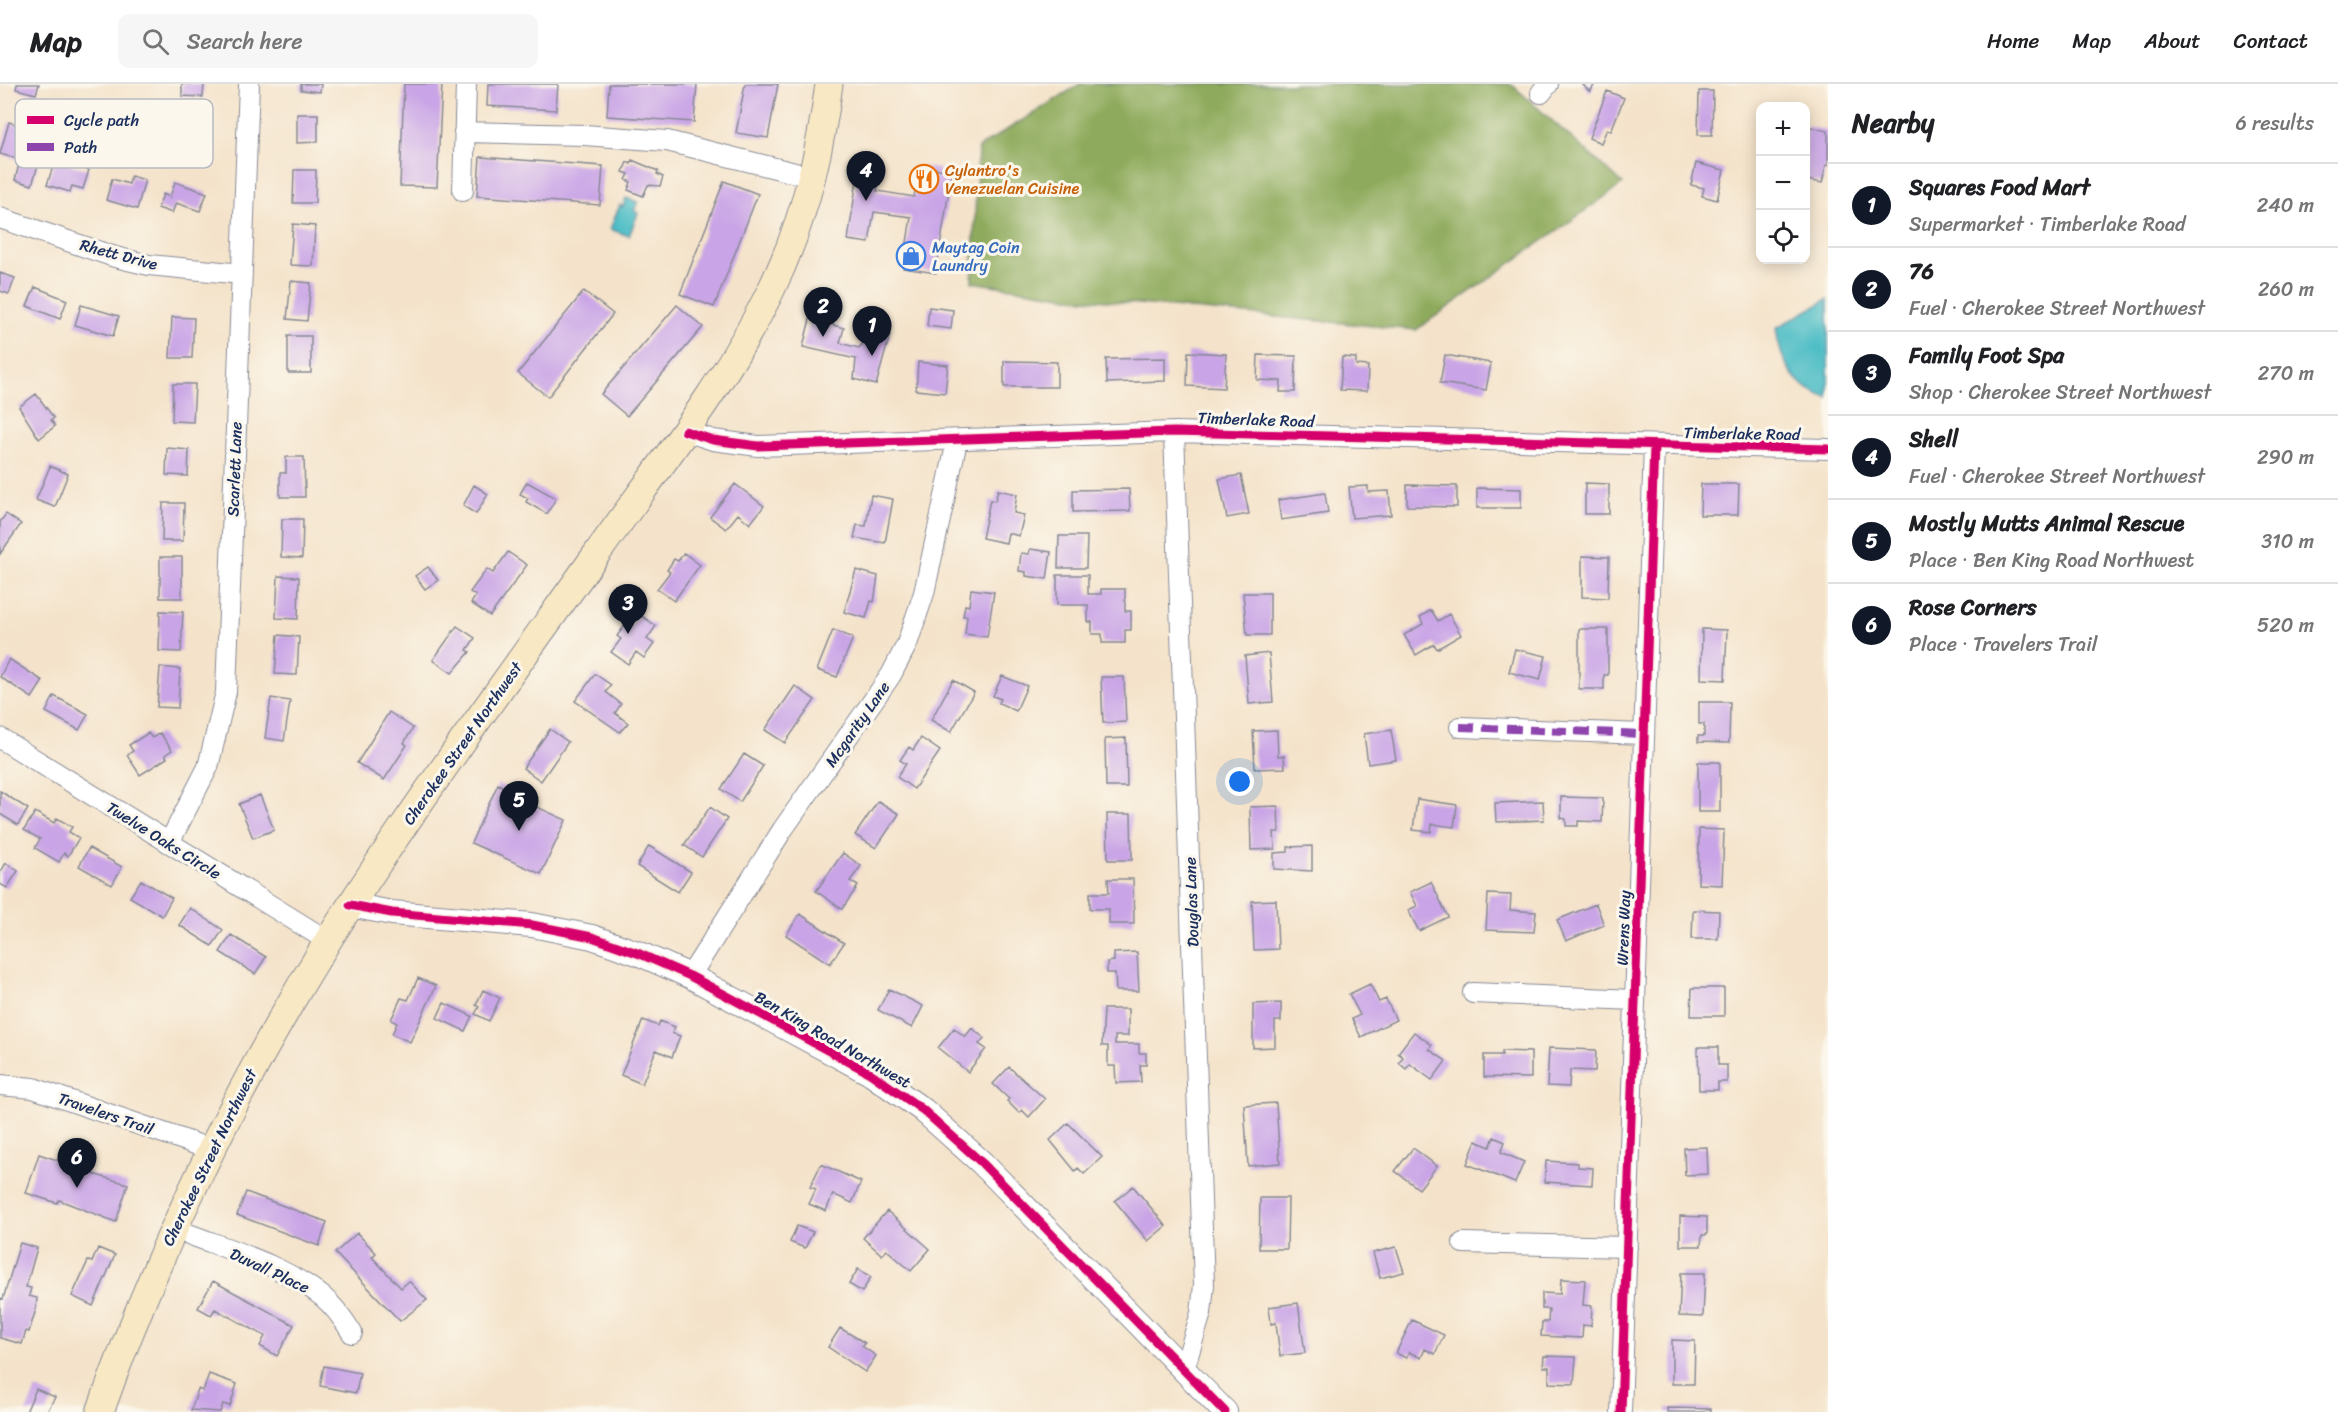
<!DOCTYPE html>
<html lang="en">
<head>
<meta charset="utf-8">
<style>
  :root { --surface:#fff; --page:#f6f6f6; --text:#202124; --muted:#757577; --line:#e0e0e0; --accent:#111827 }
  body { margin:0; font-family:Sriracha,sans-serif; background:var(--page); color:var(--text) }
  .controls { position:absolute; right:18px; top:18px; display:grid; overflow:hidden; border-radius:12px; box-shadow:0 3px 15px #0003 }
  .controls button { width:54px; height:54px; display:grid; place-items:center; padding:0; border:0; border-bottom:2px solid var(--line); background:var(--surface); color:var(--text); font:30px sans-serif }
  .you { position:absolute; left:1240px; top:698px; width:21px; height:21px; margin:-15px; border:4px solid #fff; border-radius:50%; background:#1a73e8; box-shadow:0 0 0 9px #1a73e833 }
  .badge { display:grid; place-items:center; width:39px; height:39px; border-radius:50%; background:var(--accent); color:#fff; font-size:20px; font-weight:700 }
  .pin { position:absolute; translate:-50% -50px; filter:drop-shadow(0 2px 3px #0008) }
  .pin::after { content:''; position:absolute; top:32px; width:21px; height:18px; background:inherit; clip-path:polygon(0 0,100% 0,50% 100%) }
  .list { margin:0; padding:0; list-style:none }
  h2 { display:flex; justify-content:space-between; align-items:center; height:78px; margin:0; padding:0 24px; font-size:26px }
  h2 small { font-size:20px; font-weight:400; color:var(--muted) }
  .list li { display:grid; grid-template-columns:39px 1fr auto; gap:18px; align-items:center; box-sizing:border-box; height:84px; padding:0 24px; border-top:2px solid var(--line) }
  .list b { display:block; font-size:22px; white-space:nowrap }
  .list p { margin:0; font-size:20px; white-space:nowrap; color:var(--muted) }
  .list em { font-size:20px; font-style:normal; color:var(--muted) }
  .icon { flex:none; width:33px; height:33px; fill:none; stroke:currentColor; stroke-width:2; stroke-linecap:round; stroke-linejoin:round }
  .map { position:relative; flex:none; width:1828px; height:1328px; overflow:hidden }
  header { display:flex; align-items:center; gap:36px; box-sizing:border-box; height:84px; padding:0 30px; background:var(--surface); border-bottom:2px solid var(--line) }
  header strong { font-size:28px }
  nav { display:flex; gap:33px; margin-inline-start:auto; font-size:21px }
  .search { width:420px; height:54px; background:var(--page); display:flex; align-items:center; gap:15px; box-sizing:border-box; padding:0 21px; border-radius:12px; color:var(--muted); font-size:22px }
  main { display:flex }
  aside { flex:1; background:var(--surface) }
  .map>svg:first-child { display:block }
  .forest { fill:#8eaa5c; stroke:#546c5d; stroke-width:1.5 }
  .water { fill:#50bec6; stroke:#367692; stroke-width:1.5 }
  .building { fill:#c9a4e6 }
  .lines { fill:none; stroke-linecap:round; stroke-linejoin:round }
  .minor-casing { stroke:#888994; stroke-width:22 }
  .tertiary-casing { stroke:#888994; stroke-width:26 }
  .secondary-casing { stroke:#888994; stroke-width:29 }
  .minor { stroke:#fff; stroke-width:20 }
  .tertiary { stroke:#fff; stroke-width:24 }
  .secondary { stroke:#f8e8c3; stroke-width:27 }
  .quiet { stroke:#8e44ad; stroke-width:8; stroke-dasharray:15 8; stroke-linecap:butt }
  .cycleway-casing { stroke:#fbf7ec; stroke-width:13 }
  .cycleway { stroke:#d6006c; stroke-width:9 }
  .labels { text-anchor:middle; stroke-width:6; stroke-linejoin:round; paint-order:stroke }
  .food-label { font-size:16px; fill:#c56008; stroke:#fbf7ec; text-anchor:start }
  .shop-label { font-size:16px; fill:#366cbe; stroke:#fbf7ec; text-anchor:start }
  .street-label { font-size:16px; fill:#1b2f5e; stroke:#fbf7ec }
  .key { fill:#fbf7ec; stroke:#b8bbc1; stroke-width:1.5 }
  .key-label { font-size:16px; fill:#1b2f5e }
</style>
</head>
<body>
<header>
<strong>Map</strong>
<div class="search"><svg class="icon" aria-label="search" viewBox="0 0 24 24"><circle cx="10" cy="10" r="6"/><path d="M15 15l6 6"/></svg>Search here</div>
<nav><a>Home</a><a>Map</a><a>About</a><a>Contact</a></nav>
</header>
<main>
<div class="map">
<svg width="1828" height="1328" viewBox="0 0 1828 1328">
  <rect width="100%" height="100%" fill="#fbf7ec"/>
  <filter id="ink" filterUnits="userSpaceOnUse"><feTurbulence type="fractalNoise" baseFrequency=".0167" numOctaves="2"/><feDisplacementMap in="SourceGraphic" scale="12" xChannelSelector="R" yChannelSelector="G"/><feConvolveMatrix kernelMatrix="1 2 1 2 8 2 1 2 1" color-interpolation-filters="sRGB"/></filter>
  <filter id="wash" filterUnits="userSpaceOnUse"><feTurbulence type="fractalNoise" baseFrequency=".008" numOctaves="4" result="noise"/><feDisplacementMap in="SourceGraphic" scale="24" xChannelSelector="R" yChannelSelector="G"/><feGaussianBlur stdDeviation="1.35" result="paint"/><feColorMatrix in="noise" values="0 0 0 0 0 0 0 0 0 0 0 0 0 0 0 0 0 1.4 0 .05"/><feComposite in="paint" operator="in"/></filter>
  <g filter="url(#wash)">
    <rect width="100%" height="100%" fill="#f4e3ca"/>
    <path class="forest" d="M1080,0H1511L1623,100L1416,246L1075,214L972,198L978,64Z"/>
    <path class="water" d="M626,114L638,118L634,127L638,129L629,152L610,145L620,121L623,123Z
      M1828,215V314C1794,303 1780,279 1776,244Z"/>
    <g id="blocks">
      <path class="building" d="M17,0H39L36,10L16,5Z
        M182,0H204L203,13L182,12Z
        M301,0H321L320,8L301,6Z
        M404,0H442L437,103L400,102Z
        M488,0H558L556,26L487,22Z
        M609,0H697L694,38L607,32Z
        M745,0H778L768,54L736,49Z
        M1582,0H1595L1590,8Z
        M1607,7L1624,14L1611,47L1607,45L1601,59L1589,54Z
        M1699,7H1713L1712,51H1698Z
        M297,30H318V58L297,59Z
        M9,38L27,44L18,75L0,70Z
        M1806,42L1828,47V81H1826L1822,99L1806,96Z
        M480,73L603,82L600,121L477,112Z
        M20,76L38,81L32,101L15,96Z
        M55,76L89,86L83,105L72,102L70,108L47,101Z
        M632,76L658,87L657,90L663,93L660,102L648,101L643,112L628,106L631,98L626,96L629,90L623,88L627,78L631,80Z
        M1696,79L1724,86L1717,116L1702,112L1704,104L1691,101Z
        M919,82L952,87L936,189L903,184L911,133L874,128L869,159L848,156L858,89L879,92L877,107L914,113Z
        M294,86H316L315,119H293Z
        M131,92L145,96L137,125L106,116L112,95L129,100Z
        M724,97L758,110L714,223L680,210Z
        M175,98L207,109L200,127L176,119L172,129L158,124L163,110L170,113Z
        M293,140L315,142L313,182L290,181Z
        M0,189L15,194L9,210L0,207Z
        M291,197L311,199L307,237L287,235Z
        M35,203L67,216L60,235L27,222Z
        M584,207L613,230L548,313L518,289Z
        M81,221L119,232L113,252L75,241Z
        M677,221L703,243L627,332L601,310Z
        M929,223L953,226L951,245L927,242Z
        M172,233L194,234L192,274H170Z
        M810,235L844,244L840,259L859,264L864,258L867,245L890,251L876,301L854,295L856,275L803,263Z
        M288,252H311V289H288Z
        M1188,268L1226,270L1224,304L1187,302Z
        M1258,271L1296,272L1295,308H1280L1281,297L1257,296Z
        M1445,271L1491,279L1486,306L1440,299Z
        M1342,273L1356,274V281L1368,282L1367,307L1340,306Z
        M1165,274V297L1107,299L1106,275Z
        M1004,277L1057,278V303H1004Z
        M918,278L948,281L945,309L916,306Z
        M173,300H195L193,338L172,337Z
        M36,310L54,334L51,336L55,342L39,355L19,323Z
        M167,364L189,366L188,392L166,391Z
        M286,373H304L305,413H280V389H286Z
        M50,382L68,390L55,423L36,416Z
        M1241,391L1249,430L1227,434L1219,395Z
        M527,398L556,414L547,430L526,418L528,414L520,410Z
        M1585,399L1609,400V430H1585Z
        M735,400L764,422L750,440L738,430L726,445L710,433Z
        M1701,400H1739L1738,431H1700Z
        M474,401L488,410L476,430L463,422Z
        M1407,401L1457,402V423L1407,422Z
        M1368,402V408L1389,407L1391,431L1352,434L1349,403Z
        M1477,404L1521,405V424H1477Z
        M1129,405L1130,427L1073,428V406Z
        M998,406L1017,410L1014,429L1024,431L1019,452L1008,449L1006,459L982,454L990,416L995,417Z
        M1325,409L1328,429L1281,436L1278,416Z
        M871,411L893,415L885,459L854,454L857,441L866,442Z
        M163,419H184L183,457H162Z
        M6,430L21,440L0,470V438Z
        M282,435H303L302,474L281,473Z
        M1059,452H1087L1086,484H1058Z
        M1030,465L1051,468L1047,495L1026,492V488L1019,487L1021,469L1029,470Z
        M508,468L527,481L490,532L471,519L476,512L470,508L487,485L493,489Z
        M684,469L700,481L674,517L657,505L670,488L667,486L674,475L678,477Z
        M1582,472L1609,473L1608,514L1582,513Z
        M160,473H182V514H160Z
        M428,483L438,496L425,505L415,492Z
        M856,486L878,492L874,518L871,517L866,534L844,528Z
        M1057,491H1088V510H1101V505H1125V527H1131V546H1125V559H1102V550H1092V538H1088V521H1057Z
        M278,492L299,493L298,535L276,534Z
        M971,505L994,508L987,553L965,550L967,532H963L965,521L969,522Z
        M1243,509H1270V551H1247Z
        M1431,526L1438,537L1449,530L1461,551L1437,565L1434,560L1416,571L1404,551L1423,540L1420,533Z
        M160,527L183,528L181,568L159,567Z
        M639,530L656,542L647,555L654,560L644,574L636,568L628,580L611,568L621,555L617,552L626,540L630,543Z
        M457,542L475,554L467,566L470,568L452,589L433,576Z
        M1579,545H1608V591H1604V605H1579Z
        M1702,545L1727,546L1725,596L1701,595Z
        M833,546L853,554L837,593L817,586Z
        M278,551L299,553L297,591L275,590Z
        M1515,565L1546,572L1540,596L1509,588Z
        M1269,569L1273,618L1249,620L1245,572Z
        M9,575L43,597L32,614L0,593Z
        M160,583L180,585L178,624L157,623Z
        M595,590L611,601L606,608L621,620L615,629L628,639L620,648L575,617Z
        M1002,592L1027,602L1016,627L999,619L1001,615L993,612Z
        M1101,593H1124L1126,638L1103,639Z
        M953,596L974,608L951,648L931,636Z
        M795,602L815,616L785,659L765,646Z
        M54,612L88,630L79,646L46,628Z
        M271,614L290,617L284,657L265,654Z
        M1699,618H1730L1729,659L1698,658V652H1704V640H1699Z
        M389,628L413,644L404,659L407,661L384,696L357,679Z
        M550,645L568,658L541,697L523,684Z
        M1277,646L1278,672H1284L1285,684L1255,685L1253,647Z
        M1391,646L1396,676L1368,680L1364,650Z
        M148,649L152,654L160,649L172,666L165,671L167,674L140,691L127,671L133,667L129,661Z
        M921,654L940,667L914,705L897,693L906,680L900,676L909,663L913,666Z
        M1126,654L1127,703H1106L1105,655Z
        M744,670L763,682L740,718L721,705Z
        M1698,678H1720V728H1698Z
        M498,700L508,705L506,709L566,736L541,790L471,759Z
        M0,707L28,725L18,741L0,730Z
        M260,711L274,746L253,754L239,720Z
        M1561,713L1603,714L1602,738L1578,737V742H1566V735L1561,734Z
        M1417,715L1457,721L1454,743L1432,740L1431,748L1413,746Z
        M878,717L899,730L876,764L855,751Z
        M1543,717L1544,736L1496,738L1495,719Z
        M1278,722L1279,748H1274L1275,765L1251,766L1250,723Z
        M710,723L727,735L702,773L684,761Z
        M35,728L54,739L57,734L72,743L69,748L79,754L68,772L64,769L59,778L35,764L40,755L24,746Z
        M1107,730H1131L1132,776H1108Z
        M1699,745L1724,746L1722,801L1698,800Z
        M649,762L691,788L678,808L637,782Z
        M1312,762V787L1274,785V769L1288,768V763Z
        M89,764L122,783L112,801L79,782Z
        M843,769L861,782L850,797L858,802L842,825L816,807Z
        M6,779L18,787L7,804L0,800V789Z
        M1108,795H1133L1134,840H1109V825H1090V809H1109Z
        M141,796L172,814L162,832L130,813Z
        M1431,798L1448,833L1419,847L1408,826L1417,822L1410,808Z
        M1488,810L1511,811L1510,826L1536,828L1534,848L1486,846Z
        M1276,816L1278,865L1254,866L1252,817Z
        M1596,820L1604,841L1566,857L1557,836Z
        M190,824L223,846L212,862L179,841Z
        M1693,826L1719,827L1718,855H1692Z
        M800,830L844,859L830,880L786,851Z
        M231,851L266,873L255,890L220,868Z
        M1137,868L1139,907H1116L1115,889H1107V878L1114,877V869Z
        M418,894L436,902L410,958L392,950L397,939L391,936L401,914L408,916Z
        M1370,900L1379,918L1386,915L1396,936L1361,953L1352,935L1360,931L1349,910Z
        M1692,904H1724V932H1691Z
        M889,905L923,922L912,944L878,926Z
        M483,906L500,914L489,937L475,930L479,923L476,921Z
        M444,919L472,932L465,947L437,934Z
        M1281,919V937H1275V963L1253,964V920Z
        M1104,925H1128V952H1115V960H1139V969H1146V981H1140L1141,998L1116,999L1115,982H1108V962H1102Z
        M643,936L658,942L660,937L675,943L672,949L680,952L672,973L656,966L642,1000L621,991Z
        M954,944L965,953L972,944L984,954L979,960L986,965L968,988L938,964Z
        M1414,948L1432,961L1429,965L1446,977L1432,996L1410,980L1406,985L1399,979L1403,973L1398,969Z
        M1698,963H1718V981H1727V998H1718V1006H1699Z
        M1549,964L1596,966L1595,987L1570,986L1569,1003L1547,1002Z
        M1502,967L1531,968V994L1484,993V971H1502Z
        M1009,983L1045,1015L1029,1033L1022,1026L1019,1029L1007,1017L1009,1015L993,1000Z
        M1276,1019L1280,1079L1248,1082L1244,1021Z
        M1068,1039L1102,1073L1084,1090L1078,1084L1075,1087L1050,1056Z
        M1494,1053L1505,1058L1501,1068L1524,1078L1515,1099L1467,1080L1476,1057L1490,1063Z
        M1707,1063L1708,1090L1685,1091L1684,1064Z
        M1413,1064L1437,1082L1419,1105L1395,1087Z
        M39,1070L69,1080L68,1083L128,1100L116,1138L59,1116L57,1119L26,1109Z
        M1546,1077L1578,1079V1083L1593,1084L1592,1101L1545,1098Z
        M821,1080L861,1098L852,1119L833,1110L826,1127L809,1120L816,1105L810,1103Z
        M1133,1102L1166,1142L1148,1157L1115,1117Z
        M246,1108L327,1138L319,1162L237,1131Z
        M1260,1114H1288L1287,1165H1259Z
        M887,1127L930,1165L911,1187L887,1166L882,1171L863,1154Z
        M1680,1132L1707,1133V1151H1702L1701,1162H1680Z
        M797,1142L813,1148L805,1164L790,1158Z
        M357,1149L376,1169L372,1173L401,1204L409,1197L427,1216L400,1237L335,1169Z
        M20,1159L37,1164L26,1203L31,1204L29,1212L37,1214L36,1225L29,1248L26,1247L22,1260L0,1254V1214L3,1215Z
        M1396,1163L1404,1188L1380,1194L1373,1169Z
        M98,1164L115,1171L93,1222L72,1212L88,1177L92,1178Z
        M858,1185L871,1193L862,1208L849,1200Z
        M1681,1189H1705L1703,1233L1679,1232Z
        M1561,1195L1585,1196L1583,1221L1592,1222L1591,1242L1583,1241L1582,1254L1541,1252L1542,1238H1548L1549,1225H1542V1209L1560,1210Z
        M213,1197L294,1241L277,1272L260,1262L265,1252L215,1225L211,1231L198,1224Z
        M1298,1219L1305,1269L1280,1272L1276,1239L1271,1240L1269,1223Z
        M1412,1236L1444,1251L1435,1270L1425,1265L1421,1274L1409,1268L1406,1274L1396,1269Z
        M840,1244L865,1259L862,1262L876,1272L865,1288L828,1263Z
        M1672,1256L1695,1257L1694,1300H1672Z
        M1544,1272L1576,1273L1574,1300L1549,1299V1283H1543Z
        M324,1282L360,1289L356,1309L320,1302Z
        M209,1290L237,1300L230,1322L223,1320L220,1328L191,1326L198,1305L203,1307Z
        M36,1305L55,1313L47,1328H26Z
        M1667,1324L1711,1325V1328H1667Z"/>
    </g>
  </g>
  <g filter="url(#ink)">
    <use href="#blocks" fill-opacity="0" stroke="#888994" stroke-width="1.5"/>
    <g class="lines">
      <g class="minor-casing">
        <path id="minor" d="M1541,9L1548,0
          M464,48L584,51L667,57L811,93
          M463,107L466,0
          M0,134L115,173L149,181L242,190
          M685,347L713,356L758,362L1174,348L1828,365
          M1174,348L1204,1201L1201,1229L1184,1285
          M1460,643L1644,650
          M0,654L328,857
          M169,759L208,683L226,608L249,0
          M690,892L783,745L891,591L907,560L924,509L957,357
          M1473,909L1635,916
          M0,1001L33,1004L210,1065
          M173,1144C222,1164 281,1179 323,1213C335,1223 344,1236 352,1249
          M1463,1159L1627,1163
          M1621,1328L1654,362"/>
      </g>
      <g class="tertiary-casing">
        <path id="tertiary" d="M350,821L392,829L532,841L592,853L640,870L690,892L870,989L923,1026L982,1079L1225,1328"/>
      </g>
      <g class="secondary-casing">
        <path id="secondary" d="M100,1328C170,1132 264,948 381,775C451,671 525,570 598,468C658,384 725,300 771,206C802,143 820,70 829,0"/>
      </g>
      <use href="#minor" class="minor"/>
      <use href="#tertiary" class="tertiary"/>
      <use href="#secondary" class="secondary"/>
      <path class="quiet" d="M1460,643L1644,650"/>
      <g class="cycleway-casing">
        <path id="cycleway" d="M685,347L713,356L758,362L1174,348L1828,365
          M350,821L392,829L532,841L592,853L640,870L690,892L870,989L923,1026L982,1079L1225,1328
          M1621,1328L1654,362"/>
      </g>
      <use href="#cycleway" class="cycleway"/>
    </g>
  </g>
  <defs>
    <g id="restaurant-ring" transform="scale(1.5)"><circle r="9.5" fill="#fbf7ec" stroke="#e8710a" stroke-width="1.5"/><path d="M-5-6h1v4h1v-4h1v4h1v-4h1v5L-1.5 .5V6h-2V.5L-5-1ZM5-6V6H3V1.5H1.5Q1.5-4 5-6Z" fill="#e8710a"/></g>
    <g id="shop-ring" transform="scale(1.5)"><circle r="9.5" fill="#fbf7ec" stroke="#3f7fe0" stroke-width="1.5"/><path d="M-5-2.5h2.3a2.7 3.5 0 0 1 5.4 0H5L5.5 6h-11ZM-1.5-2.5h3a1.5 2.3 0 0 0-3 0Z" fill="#3f7fe0"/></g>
  </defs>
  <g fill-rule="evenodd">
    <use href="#restaurant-ring" x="924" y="95"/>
    <use href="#shop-ring" x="911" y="172"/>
  </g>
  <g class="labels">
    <g class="food-label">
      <text x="945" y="92">Cylantro's<tspan x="945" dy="18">Venezuelan Cuisine</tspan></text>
    </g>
    <g class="shop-label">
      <text x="932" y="169">Maytag Coin<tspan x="932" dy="18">Laundry</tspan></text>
    </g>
    <g class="street-label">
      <text transform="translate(119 170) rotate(15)" y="6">Rhett Drive</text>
      <text transform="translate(1256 335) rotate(2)" y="6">Timberlake Road</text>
      <text transform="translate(1742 349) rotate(1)" y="6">Timberlake Road</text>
      <text transform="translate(234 385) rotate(-88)" y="6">Scarlett Lane</text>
      <text transform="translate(857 640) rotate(-55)" y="6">Mcgarity Lane</text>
      <text transform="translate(462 659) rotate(-55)" y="6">Cherokee Street Northwest</text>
      <text transform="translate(164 756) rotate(32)" y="6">Twelve Oaks Circle</text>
      <text transform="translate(1191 818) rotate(-92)" y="6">Douglas Lane</text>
      <text transform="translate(1623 844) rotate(-88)" y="6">Wrens Way</text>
      <text transform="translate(833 955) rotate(30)" y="6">Ben King Road Northwest</text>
      <text transform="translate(106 1029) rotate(19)" y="6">Travelers Trail</text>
      <text transform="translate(209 1073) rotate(-64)" y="6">Cherokee Street Northwest</text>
      <text transform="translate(270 1186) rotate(25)" y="6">Duvall Place</text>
    </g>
  </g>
  <rect x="15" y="15" width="198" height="69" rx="9" class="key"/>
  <rect x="27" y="32" width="27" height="8" fill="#d6006c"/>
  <rect x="27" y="59" width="27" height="8" fill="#8e44ad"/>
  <g class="key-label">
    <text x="64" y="42">Cycle path</text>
    <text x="64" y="69">Path</text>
  </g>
</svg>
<div class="controls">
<button>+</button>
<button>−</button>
<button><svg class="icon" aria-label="locate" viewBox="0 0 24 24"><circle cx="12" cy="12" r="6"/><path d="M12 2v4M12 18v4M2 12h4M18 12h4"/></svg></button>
</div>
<div class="you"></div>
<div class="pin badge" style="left:872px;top:272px">1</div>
<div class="pin badge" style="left:823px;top:253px">2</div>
<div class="pin badge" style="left:628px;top:550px">3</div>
<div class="pin badge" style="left:866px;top:117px">4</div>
<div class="pin badge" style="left:519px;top:747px">5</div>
<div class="pin badge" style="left:77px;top:1104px">6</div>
</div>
<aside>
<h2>Nearby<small>6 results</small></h2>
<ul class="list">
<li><span class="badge">1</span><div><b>Squares Food Mart</b><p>Supermarket · Timberlake Road</p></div><em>240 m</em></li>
<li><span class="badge">2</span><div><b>76</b><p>Fuel · Cherokee Street Northwest</p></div><em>260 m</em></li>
<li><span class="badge">3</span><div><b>Family Foot Spa</b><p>Shop · Cherokee Street Northwest</p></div><em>270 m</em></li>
<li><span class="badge">4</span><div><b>Shell</b><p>Fuel · Cherokee Street Northwest</p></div><em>290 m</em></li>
<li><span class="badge">5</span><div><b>Mostly Mutts Animal Rescue</b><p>Place · Ben King Road Northwest</p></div><em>310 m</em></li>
<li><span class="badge">6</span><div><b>Rose Corners</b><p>Place · Travelers Trail</p></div><em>520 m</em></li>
</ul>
</aside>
</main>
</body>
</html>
